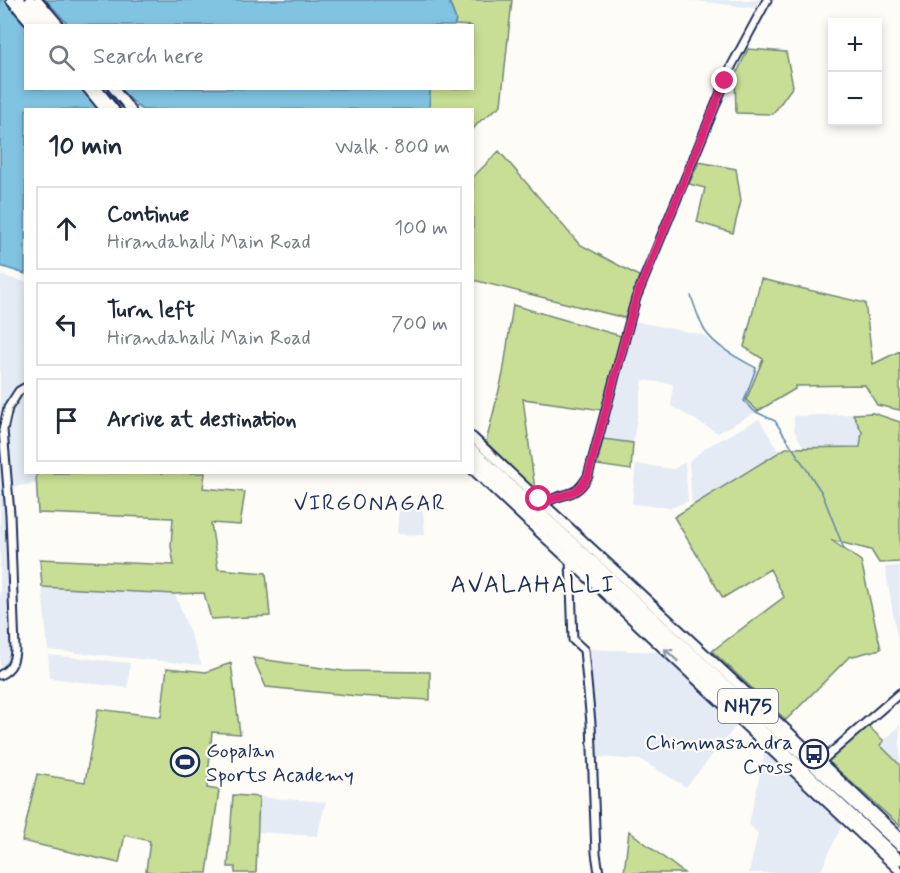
<!DOCTYPE html>
<html lang="en">
<head>
<meta charset="utf-8">
<style>
  :root { --surface:#fff; --page:#f6f6f7; --text:#1f2937; --muted:#747a83; --line:#e0e1e3 }
  body { margin:0; font-family:Mynerve,sans-serif; background:var(--page); color:var(--text) }
  .controls { position:absolute; right:18px; top:18px; display:grid; overflow:hidden; border-radius:0px; box-shadow:0 3px 9px #0003 }
  .controls button { width:54px; height:54px; display:grid; place-items:center; padding:0; border:0; border-bottom:2px solid var(--line); background:var(--surface); color:var(--text); font:30px sans-serif }
  .stop { position:absolute; width:18px; height:18px; margin:-14px; border:4px solid #db2777; border-radius:50%; background:#fff }
  .stop.end { background:#db2777; border-color:#fff; box-shadow:0 2px 6px #0008 }
  .list { margin:0; padding:0; list-style:none }
  h2 { display:flex; justify-content:space-between; align-items:center; height:78px; margin:0; padding:0 24px; font-size:26px }
  h2 small { font-size:20px; font-weight:400; color:var(--muted) }
  .list li { display:grid; grid-template-columns:39px 1fr auto; gap:18px; align-items:center; box-sizing:border-box; height:84px; margin:0 12px 12px; padding:0 12px; border:2px solid var(--line); border-radius:0px }
  .list b { display:block; font-size:22px; white-space:nowrap }
  .list p { margin:0; font-size:20px; white-space:nowrap; color:var(--muted) }
  .list em { font-size:20px; font-style:normal; color:var(--muted) }
  .icon { flex:none; width:33px; height:33px; fill:none; stroke:currentColor; stroke-width:2; stroke-linecap:round; stroke-linejoin:round }
  .map { position:relative; flex:none; width:900px; height:873px; overflow:hidden }
  .search { position:absolute; background:var(--surface); box-shadow:0 3px 9px #0003; left:24px; top:24px; width:450px; height:66px; display:flex; align-items:center; gap:15px; box-sizing:border-box; padding:0 21px; border-radius:0px; color:var(--muted); font-size:22px }
  .panel { position:absolute; background:var(--surface); box-shadow:0 3px 9px #0003; left:24px; top:108px; width:450px; height:366px; border-radius:0px }
  .map>svg:first-child { display:block }
  .built { fill:#e4ebf5 }
  .green { fill:#c8de94; stroke:#728679; stroke-width:1.5 }
  .water { fill:#80c4e1; stroke:#5888ad; stroke-width:1.5 }
  .lines { fill:none; stroke-linecap:round; stroke-linejoin:round }
  .stream { stroke:#5888ad; stroke-width:1.5 }
  .secondary-casing { stroke:#1b2f5e; stroke-width:11 }
  .primary-casing { stroke:#1b2f5e; stroke-width:12 }
  .highway-casing { stroke:#1b2f5e; stroke-width:14 }
  .secondary { stroke:#fdfcf7; stroke-width:7 }
  .primary { stroke:#fdfcf7; stroke-width:8 }
  .highway { stroke:#fdfcf7; stroke-width:9 }
  .oneway { stroke:#8c96aa }
  .route { stroke:#db2777; stroke-width:8 }
  .labels { text-anchor:middle; stroke-width:4.5; stroke-linejoin:round; paint-order:stroke }
  .shield { fill:#fdfcf7; stroke:#5f6c8c; stroke-width:1.5 }
  .shield-label { font-size:20px; font-weight:bold; fill:#1b2f5e }
  .poi-label { font-size:21px; fill:#1b2f5e; stroke:#fdfcf7; text-anchor:end }
  .neighbourhood-label { font-size:22px; letter-spacing:1.5px; fill:#1b2f5e; stroke:#fdfcf7 }
  .quarter-label { font-size:24px; letter-spacing:1.5px; fill:#1b2f5e; stroke:#fdfcf7 }
</style>
</head>
<body>
<div class="map">
<svg width="900" height="873" viewBox="0 0 900 873">
  <rect width="100%" height="100%" fill="#fdfcf7"/>
  <filter id="ink" filterUnits="userSpaceOnUse"><feTurbulence type="fractalNoise" baseFrequency=".0167" numOctaves="2"/><feDisplacementMap in="SourceGraphic" scale="12" xChannelSelector="R" yChannelSelector="G"/><feConvolveMatrix kernelMatrix="1 2 1 2 8 2 1 2 1" color-interpolation-filters="sRGB"/></filter>
  <g filter="url(#ink)">
    <path class="built" d="M689,0H760L754,8Z
      M0,275L26,282L25,383L18,390L1,430L7,503L13,658L0,669Z
      M633,321L703,335L758,371L746,400L758,411L718,433L671,406L673,384L643,380L633,443L603,439Z
      M25,392L26,472L205,473L175,485L35,484L11,487L5,429L11,408Z
      M853,414L862,432L860,447L804,448L794,430V416Z
      M759,419L779,452L692,506L689,461L707,447Z
      M685,462L688,501L671,508L632,504L636,464L674,469Z
      M399,506H416L423,511L425,535L397,534Z
      M900,566V653L885,567Z
      M42,587L175,594L202,665L48,650Z
      M590,649L659,652L737,725L686,787L641,760L598,757Z
      M48,655L130,663L128,688L50,678Z
      M900,725V765L880,745Z
      M765,751L843,822L820,873H749L758,833L749,824Z
      M259,797L326,802L317,836L258,832Z"/>
    <path class="green" d="M455,0H512L501,105L479,122L473,129L472,110L429,109L430,89L472,88V26L454,25L456,20L449,1Z
      M748,49L786,52L793,86L773,114L736,113L735,77Z
      M499,151L579,244L639,276L625,318L473,280V177Z
      M699,162L736,169L741,201L733,233L697,222L705,188L689,184Z
      M761,279L865,303L873,364L900,351V410L877,405L865,385L795,386V389L758,411L746,400L763,359L744,347Z
      M513,305L621,336L602,410L523,399L535,490L486,442L503,374Z
      M873,413L900,422V562L879,563L871,550L831,540L861,561L881,649L849,657L786,720L712,651L784,597L770,569L723,598L674,517L786,448L860,447L862,432L853,414Z
      M603,439L633,443L631,470L597,465Z
      M36,473H205L203,488L245,492L240,525L211,523L218,569L266,573L270,616L211,619L204,593L175,594L42,587L40,559L174,565L171,546L173,518L38,513Z
      M253,658L343,671L430,672V700L357,696L266,687Z
      M231,663L240,734L212,732L207,788L219,790L207,873H157L146,871L150,841L125,835L119,863L22,841L37,774L85,782L98,709L161,717L167,668L206,672Z
      M868,726L884,741L880,745L900,765V826L828,761Z
      M233,795L259,797L256,873H235V867H228Z
      M629,831L684,873H624Z"/>
    <path class="water" d="M0,0H5L27,25L26,26V88L81,89L89,97L99,88L430,89L429,109L142,110L125,94L108,109L26,110L25,274L0,266Z
      M46,0H455L449,2L456,20L454,26L69,25Z"/>
    <g class="lines">
      <path class="stream" d="M691,296C695,307 699,321 705,331C717,348 738,358 756,368L744,401L754,411L775,421L822,493L844,549"/>
      <g class="secondary-casing">
        <path id="secondary" d="M544,504C563,490 574,501 588,476L636,298L732,65L767,0
          M570,560L573,640L584,650L591,723L596,853L599,873
          M0,675C11,669 14,663 15,650L10,514L3,430L8,408L19,391L26,387
          M818,764L900,693"/>
      </g>
      <g class="primary-casing">
        <path id="primary" d="M11,0L33,26
          M38,0L60,26
          M87,88L105,110
          M113,88L131,110
          M472,437C615,571 759,702 900,837
          M472,469L900,871"/>
      </g>
      <g class="highway-casing">
        <path id="highway" d="M19,0L41,26
          M30,0L51,26
          M96,88L114,110
          M472,449L900,846
          M472,458L900,860"/>
      </g>
      <use href="#secondary" class="secondary"/>
      <use href="#primary" class="primary"/>
      <use href="#highway" class="highway"/>
    </g>
    <defs><path id="oneway-shaft" d="M-6 0H5M1.5-3L5.5 0L1.5 3" fill="none" stroke-width="1.6" stroke-linecap="round" stroke-linejoin="round" transform="scale(1.5)"/></defs>
    <use class="oneway" href="#oneway-shaft" transform="translate(671 655) rotate(-137)"/>
  </g>
  <g class="lines" filter="url(#ink)">
    <path class="route" d="M539,499L544,504C563,490 574,501 588,476L636,298L725,81"/>
  </g>
  <defs>
    <g id="bus-ring" transform="scale(1.5)"><circle r="9.5" fill="#fdfcf7" stroke="#1b2f5e" stroke-width="1.5"/><path d="M-5-6H5V4H4V6H2V4H-2V6H-4V4H-5ZM-3.5-4V0h7V-4ZM-3.5 1.2v1.5H-2V1.2ZM2 1.2v1.5H3.5V1.2Z" fill="#1b2f5e"/></g>
    <g id="stadium-ring" transform="scale(1.5)"><circle r="9.5" fill="#fdfcf7" stroke="#1b2f5e" stroke-width="1.5"/><path d="M0-5a6.5 5 0 1 0 0 10a6.5 5 0 1 0 0-10ZM-3.5-1.8h7v3.6h-7Z" fill="#1b2f5e"/></g>
  </defs>
  <g fill-rule="evenodd">
    <use href="#bus-ring" x="814" y="754"/>
    <use href="#stadium-ring" x="185" y="762"/>
  </g>
  <g class="labels">
    <rect class="shield" x="718" y="689" width="60" height="34" rx="4.5"/>
    <g class="shield-label">
      <text x="748" y="713">NH75</text>
    </g>
    <g class="poi-label">
      <text x="793" y="749">Chimmasandra<tspan x="793" dy="24">Cross</tspan></text>
      <text x="206" y="757" text-anchor="start">Gopalan<tspan x="206" dy="24">Sports Academy</tspan></text>
    </g>
    <g class="neighbourhood-label">
      <text x="370" y="510">VIRGONAGAR</text>
    </g>
    <g class="quarter-label">
      <text x="533" y="592">AVALAHALLI</text>
    </g>
  </g>
</svg>
<div class="controls">
<button>+</button>
<button>−</button>
</div>
<div class="stop" style="left:539px;top:499px"></div>
<div class="stop end" style="left:725px;top:81px"></div>
<div class="search"><svg class="icon" aria-label="search" viewBox="0 0 24 24"><circle cx="10" cy="10" r="6"/><path d="M15 15l6 6"/></svg>Search here</div>
<section class="panel">
<h2>10 min<small>Walk · 800 m</small></h2>
<ul class="list">
<li><svg class="icon" aria-label="ahead" viewBox="0 0 24 24"><path d="M12 20V5M6 11l6-6 6 6"/></svg><div><b>Continue</b><p>Hirandahalli Main Road</p></div><em>100 m</em></li>
<li><svg class="icon" aria-label="left" viewBox="0 0 24 24"><path d="M17 20v-9H6M10 6l-5 5 5 5"/></svg><div><b>Turn left</b><p>Hirandahalli Main Road</p></div><em>700 m</em></li>
<li><svg class="icon" aria-label="arrive" viewBox="0 0 24 24"><path d="M6 21V4h12l-3 4 3 4H6"/></svg><div><b>Arrive at destination</b></div></li>
</ul>
</section>
</div>
</body>
</html>
